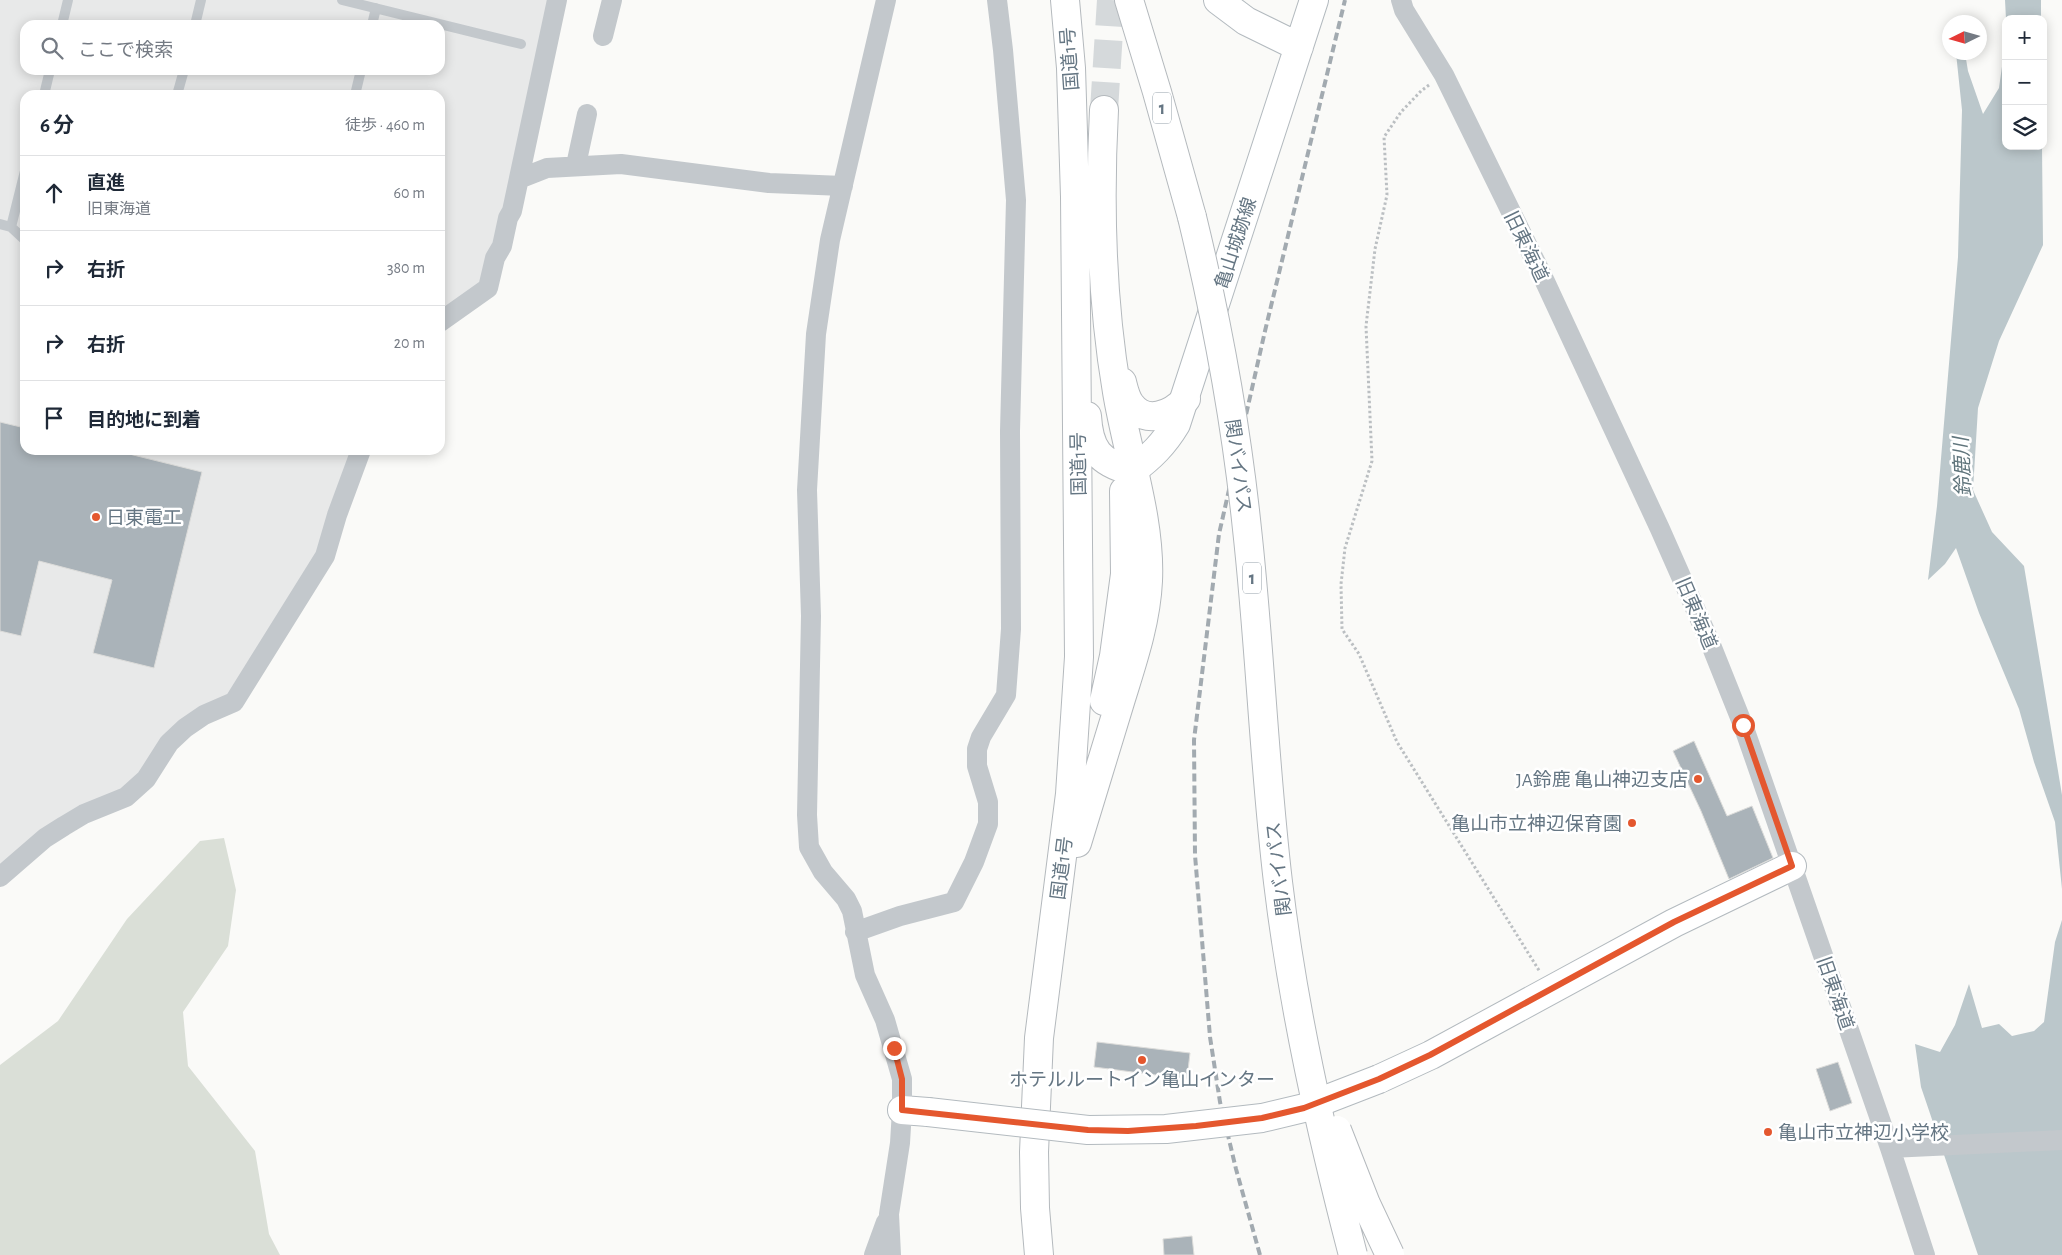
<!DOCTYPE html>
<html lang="ja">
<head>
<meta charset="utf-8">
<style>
  :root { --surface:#fff; --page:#f2f2f3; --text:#1f2937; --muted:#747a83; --line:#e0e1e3 }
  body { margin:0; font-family:"Alegreya Sans","Noto Sans JP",sans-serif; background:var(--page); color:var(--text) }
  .controls { position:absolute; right:15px; top:15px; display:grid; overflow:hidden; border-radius:10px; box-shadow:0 2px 12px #0003 }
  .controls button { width:45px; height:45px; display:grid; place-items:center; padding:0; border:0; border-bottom:1px solid var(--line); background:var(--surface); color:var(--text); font:25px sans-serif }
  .compass { position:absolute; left:1942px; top:15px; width:45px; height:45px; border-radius:50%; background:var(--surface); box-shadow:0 2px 12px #0003; rotate:265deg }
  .stop { position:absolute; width:15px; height:15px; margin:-11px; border:4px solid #e4572e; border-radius:50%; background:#fff }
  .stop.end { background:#e4572e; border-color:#fff; box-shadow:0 1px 5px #0008 }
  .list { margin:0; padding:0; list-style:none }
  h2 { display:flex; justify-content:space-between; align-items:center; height:65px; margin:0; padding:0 20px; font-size:21px }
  h2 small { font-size:16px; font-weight:400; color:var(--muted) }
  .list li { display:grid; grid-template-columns:32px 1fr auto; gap:15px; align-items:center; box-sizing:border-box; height:75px; padding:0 20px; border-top:1px solid var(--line) }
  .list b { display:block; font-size:19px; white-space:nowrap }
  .list p { margin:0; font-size:16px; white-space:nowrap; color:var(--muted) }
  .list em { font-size:16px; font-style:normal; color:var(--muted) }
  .icon { flex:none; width:28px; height:28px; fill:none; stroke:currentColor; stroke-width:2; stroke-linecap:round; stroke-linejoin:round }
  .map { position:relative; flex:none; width:2062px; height:1255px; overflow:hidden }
  .search { position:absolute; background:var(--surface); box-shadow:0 2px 12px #0003; left:20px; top:20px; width:425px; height:55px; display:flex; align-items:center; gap:12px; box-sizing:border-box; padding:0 18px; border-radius:15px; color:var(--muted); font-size:19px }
  .panel { position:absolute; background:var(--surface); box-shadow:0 2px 12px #0003; left:20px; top:90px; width:425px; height:365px; border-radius:15px }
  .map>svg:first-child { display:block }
  .built { fill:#e8e9e9; fill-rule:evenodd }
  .green { fill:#dadfd7 }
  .water { fill:#bbc7cb }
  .building { fill:#aab3b9; stroke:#dcdcda }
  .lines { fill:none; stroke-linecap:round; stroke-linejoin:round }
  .highway-tunnel { stroke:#d5d9db; stroke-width:28; stroke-dasharray:28 14; stroke-linecap:butt }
  .secondary-casing { stroke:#b3babf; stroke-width:30 }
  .highway-casing { stroke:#b4b9bd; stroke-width:30 }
  .path { stroke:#bbbfc2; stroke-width:3; stroke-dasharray:2.5 2.5; stroke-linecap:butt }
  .lane { stroke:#c3c8cc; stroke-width:10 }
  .street { stroke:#c3c8cc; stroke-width:20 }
  .secondary { stroke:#fff; stroke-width:28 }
  .highway { stroke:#fff; stroke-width:28 }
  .rail { stroke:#a2aab0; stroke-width:4; stroke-dasharray:8 4; stroke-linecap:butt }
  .secondary-bridge-casing { stroke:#b3babf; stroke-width:30; stroke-linecap:butt }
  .highway-bridge-casing { stroke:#b4b9bd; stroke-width:30; stroke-linecap:butt }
  .secondary-bridge { stroke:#fff; stroke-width:28 }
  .highway-bridge { stroke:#fff; stroke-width:28 }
  .route { stroke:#e4572e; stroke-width:6 }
  .poi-dot { fill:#e4572e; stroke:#fff; stroke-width:2 }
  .labels { text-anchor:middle; stroke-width:5; stroke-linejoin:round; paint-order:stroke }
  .shield { fill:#fff; stroke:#939fa8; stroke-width:1 }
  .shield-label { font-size:18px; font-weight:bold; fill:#657683 }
  .street-label { font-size:19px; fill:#657683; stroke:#fff }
  .poi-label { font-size:19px; fill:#657683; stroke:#fff; text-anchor:start }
  .water-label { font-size:20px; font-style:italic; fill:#60757c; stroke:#fff }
</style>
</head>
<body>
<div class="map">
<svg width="2062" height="1255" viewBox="0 0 2062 1255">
  <rect width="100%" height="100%" fill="#fafaf8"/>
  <path class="built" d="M0,0H550L528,117L484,285L440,317V95H25V450H355L320,553L230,697L144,775L0,873ZM25,25H440V70H25Z"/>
  <path class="green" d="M224,838L236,890L228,946L183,1012L188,1066L255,1151L269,1234L280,1255H0V1065L58,1021L127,919L200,841Z"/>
  <path class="water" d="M2005,0H2041V19H2006Z
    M2006,38V146H2042L2043,245L1999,341L1978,408L1973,490L1992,532L2024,566L2062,795V889L2055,822L2034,762L2019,709L1979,613L1956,548L1945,564L1928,580L1937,506L1958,257L1962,110L1956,53H1965L1968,71L1983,114L1999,88Z
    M2062,920V1255H1978L1921,1087L1915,1044L1940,1052L1955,1025L1969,984L1982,1028L1999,1024L2012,1036L2034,1031L2044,1022L2055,942Z"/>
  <path class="building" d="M0,422L25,428V450H113L202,472L154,668L93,653L112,580L39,561L21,636L0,631Z
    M1694,741L1727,816L1752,806L1773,858L1729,879L1701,811L1673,751Z
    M1097,1042L1190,1053L1187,1079L1094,1067Z
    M1838,1062L1852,1103L1830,1111L1816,1069Z
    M1192,1236L1194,1255H1164L1163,1239Z"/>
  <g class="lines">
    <path class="highway-tunnel" d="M1104,110L1111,0"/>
    <g class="secondary-casing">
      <path id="secondary" d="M1218,0L1246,21L1299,47
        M1132,471C1151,457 1164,444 1176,424L1314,0
        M1379,1079L1431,1055L1674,923L1792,866
        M902,1110L928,1112"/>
    </g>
    <g class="highway-casing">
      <path id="highway" d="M1129,0L1157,92L1192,217
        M1122,382C1124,390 1126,399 1131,405C1146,426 1172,414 1186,399
        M1087,416C1089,449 1099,463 1132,471
        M1104,701L1114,656L1125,574L1124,491
        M1077,843C1091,796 1106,749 1120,702C1132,663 1146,623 1148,581C1151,519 1127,453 1117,392C1101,298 1099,204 1104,110
        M1039,1255L1035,1208L1034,1152L1039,1038L1070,794L1079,657L1075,197L1071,68L1065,0"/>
    </g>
    <path class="path" d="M1429,85L1421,91L1401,112L1384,137L1387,195L1375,249L1366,326L1372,461L1345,548L1341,584L1342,629L1359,654L1397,742L1540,972"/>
    <path class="lane" d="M342,0L521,44
      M62,25L68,0
      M195,25L201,0
      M372,25L376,8
      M44,95L50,70
      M177,95L184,70
      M355,95L361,70
      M0,224L11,227L25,240
      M11,227L25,171"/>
    <path class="street" d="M886,0L830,240L816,334L807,490L811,616L807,815L809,847L823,872L846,899L852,911L865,975L885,1020L902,1079V1110L900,1143L889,1214L891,1255
      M1401,0L1404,10L1444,75L1541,273L1660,529L1709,640L1743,725L1890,1148L1925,1255
      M603,36L612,0
      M576,165L587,114
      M519,179L547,168L621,164L769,183L843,186
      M440,322L488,288L495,258L502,246L508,218L512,211L557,0
      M0,877L45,838L64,826L84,814L126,797L146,779L169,743L185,728L204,715L234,702L325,556L337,515L361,450
      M855,932L900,916L954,902L974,862L988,824V802L977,766V749L981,737L1006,695L1011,629L1010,431L1016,200L1003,50L997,0
      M1890,1148L2062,1140
      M874,1255L886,1222"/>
    <use href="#secondary" class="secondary"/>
    <use href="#highway" class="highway"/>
    <path class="rail" d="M1260,1255L1236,1169L1220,1102L1210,1037L1195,855L1194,740L1219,534L1265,331L1345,0"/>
    <g class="secondary-bridge-casing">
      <path id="secondary-bridge" d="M928,1112L1088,1130L1166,1129L1262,1118L1304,1108L1379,1079"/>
    </g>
    <g class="highway-bridge-casing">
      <path id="highway-bridge" d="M1192,217C1217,320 1236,423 1247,529C1260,646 1264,765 1278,882C1293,1008 1321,1132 1353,1255
        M1337,1130L1366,1204L1390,1255"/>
    </g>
    <use href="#secondary-bridge" class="secondary-bridge"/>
    <use href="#highway-bridge" class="highway-bridge"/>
  </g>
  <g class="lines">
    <path class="route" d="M894,1048L902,1079V1110L1088,1130L1128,1131L1196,1126L1262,1118L1304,1108L1379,1079L1430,1055L1674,922L1792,866L1743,725"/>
  </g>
  <g class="poi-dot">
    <circle cx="96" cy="517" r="5"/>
    <circle cx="1698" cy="779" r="5"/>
    <circle cx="1632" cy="823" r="5"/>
    <circle cx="1142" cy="1060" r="5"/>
    <circle cx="1768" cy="1132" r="5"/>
  </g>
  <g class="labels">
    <g class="shield">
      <rect x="1153" y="92.5" width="18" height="31" rx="4"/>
      <rect x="1243" y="562.5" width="18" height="31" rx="4"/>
    </g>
    <g class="shield-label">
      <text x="1162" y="114">1</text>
      <text x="1252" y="584">1</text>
    </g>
    <g class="street-label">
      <text transform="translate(1069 59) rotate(-94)" y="7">国道1号</text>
      <text transform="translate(1235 243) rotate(-72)" y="7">亀山城跡線</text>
      <text transform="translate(1527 246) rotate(64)" y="7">旧東海道</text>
      <text transform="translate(1078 464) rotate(-91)" y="7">国道1号</text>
      <text transform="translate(1239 466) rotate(82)" y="7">関バイパス</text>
      <text transform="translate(1697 613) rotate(67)" y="7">旧東海道</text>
      <text transform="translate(1061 868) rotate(-83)" y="7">国道1号</text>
      <text transform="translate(1278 869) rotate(-97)" y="7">関バイパス</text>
      <text transform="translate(1836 993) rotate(71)" y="7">旧東海道</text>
    </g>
    <g class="poi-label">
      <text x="106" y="524">日東電工</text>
      <text x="1688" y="786" text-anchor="end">JA鈴鹿 亀山神辺支店</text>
      <text x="1622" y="830" text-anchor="end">亀山市立神辺保育園</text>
      <text x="1142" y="1086" text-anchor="middle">ホテルルートイン亀山インター</text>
      <text x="1778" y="1139">亀山市立神辺小学校</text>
    </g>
    <g class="water-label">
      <text transform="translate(1962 467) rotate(-93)" y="7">鈴鹿川</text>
    </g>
  </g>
</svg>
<div class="controls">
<button>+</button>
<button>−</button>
<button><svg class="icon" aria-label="layers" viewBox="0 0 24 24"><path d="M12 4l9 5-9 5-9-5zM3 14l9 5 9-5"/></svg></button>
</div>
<svg class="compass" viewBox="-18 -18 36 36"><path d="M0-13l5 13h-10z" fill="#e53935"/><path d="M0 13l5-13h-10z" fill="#747a83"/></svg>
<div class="stop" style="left:1743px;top:725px"></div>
<div class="stop end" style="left:894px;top:1048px"></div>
<div class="search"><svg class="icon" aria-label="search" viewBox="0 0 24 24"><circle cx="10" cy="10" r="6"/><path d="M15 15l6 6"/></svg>ここで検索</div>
<section class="panel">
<h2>6 分<small>徒歩 · 460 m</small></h2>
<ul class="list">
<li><svg class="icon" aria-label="ahead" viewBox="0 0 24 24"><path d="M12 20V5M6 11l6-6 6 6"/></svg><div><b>直進</b><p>旧東海道</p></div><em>60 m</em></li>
<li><svg class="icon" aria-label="right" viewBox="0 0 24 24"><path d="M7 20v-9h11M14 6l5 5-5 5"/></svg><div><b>右折</b></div><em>380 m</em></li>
<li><svg class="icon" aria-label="right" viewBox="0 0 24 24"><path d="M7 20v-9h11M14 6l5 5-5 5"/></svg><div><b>右折</b></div><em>20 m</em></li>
<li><svg class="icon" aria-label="arrive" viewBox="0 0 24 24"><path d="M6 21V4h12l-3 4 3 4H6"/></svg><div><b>目的地に到着</b></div></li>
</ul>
</section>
</div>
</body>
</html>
